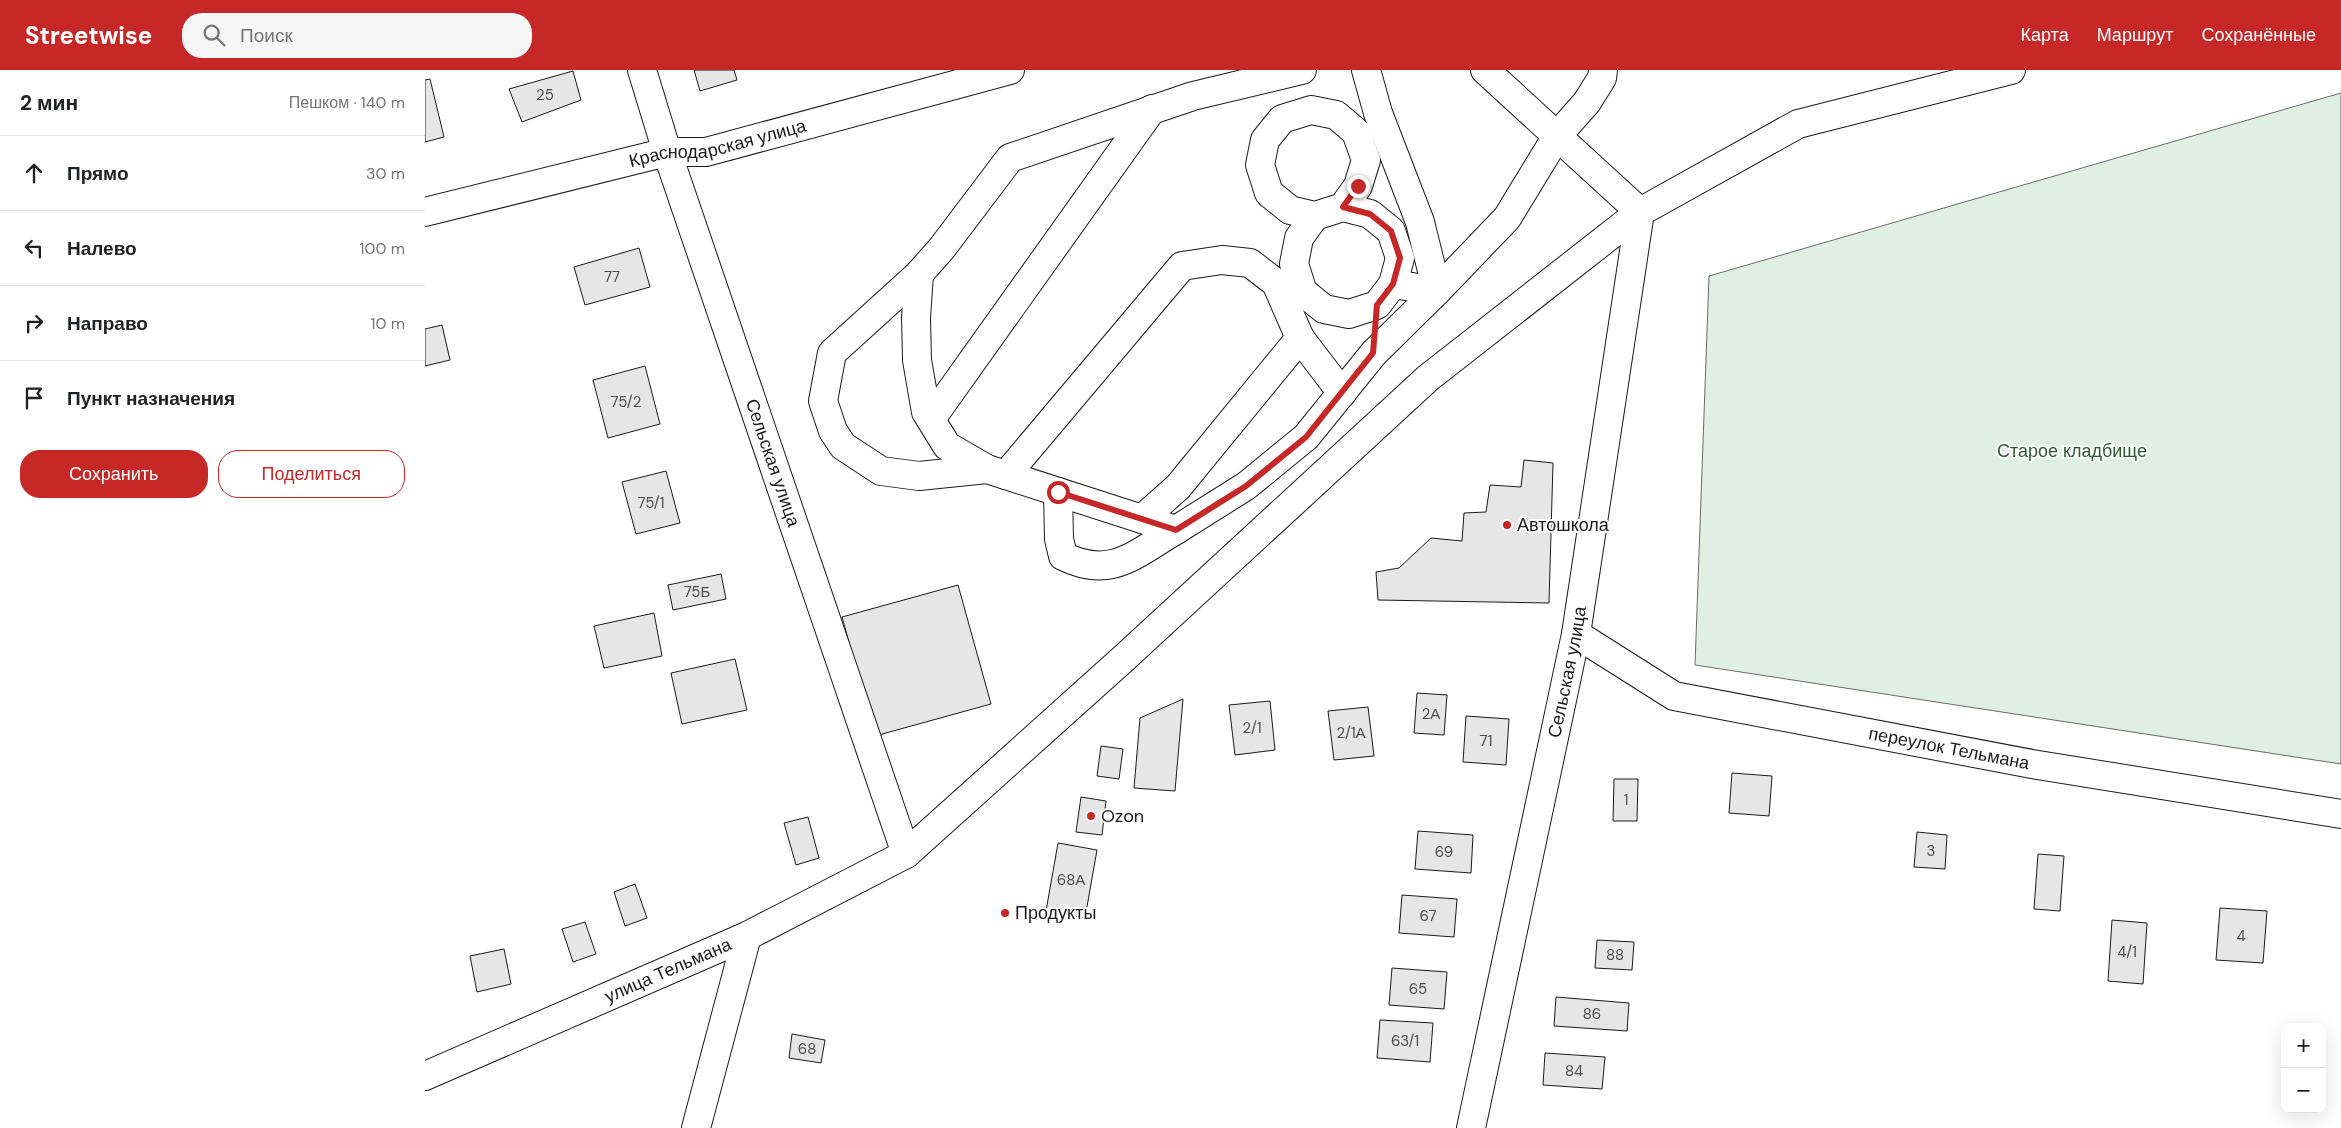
<!DOCTYPE html>
<html lang="ru">
<head>
<meta charset="utf-8">
<style>
  :root { --surface:#fff; --page:#f6f6f6; --text:#202124; --muted:#757577; --line:#e0e0e0; --accent:#c62828 }
  body { margin:0; font-family:"DM Sans",sans-serif; background:var(--page); color:var(--text) }
  .controls { position:absolute; right:15px; bottom:15px; display:grid; overflow:hidden; border-radius:10px; box-shadow:0 5px 20px #0002 }
  .controls button { width:45px; height:45px; display:grid; place-items:center; padding:0; border:0; border-bottom:1px solid var(--line); background:var(--surface); color:var(--text); font:25px sans-serif }
  .stop { position:absolute; width:15px; height:15px; margin:-11px; border:4px solid #c62828; border-radius:50%; background:#fff }
  .stop.end { background:#c62828; border-color:#fff; box-shadow:0 1px 5px #0008 }
  .list { margin:0; padding:0; list-style:none }
  h2 { display:flex; justify-content:space-between; align-items:center; height:65px; margin:0; padding:0 20px; font-size:21px }
  h2 small { font-size:16px; font-weight:400; color:var(--muted) }
  .list li { display:grid; grid-template-columns:32px 1fr auto; gap:15px; align-items:center; box-sizing:border-box; height:75px; padding:0 20px; border-top:1px solid var(--line) }
  .list b { display:block; font-size:19px; white-space:nowrap }
  .list em { font-size:16px; font-style:normal; color:var(--muted) }
  .actions { display:flex; gap:10px; padding:15px 20px }
  .actions a { flex:1; padding:11px 0; border:1px solid var(--accent); border-radius:20px; text-align:center; font-size:18px; color:var(--accent) }
  .actions .main { background:var(--accent); color:#fff }
  .icon { flex:none; width:28px; height:28px; fill:none; stroke:currentColor; stroke-width:2; stroke-linecap:round; stroke-linejoin:round }
  .map { position:relative; flex:none; width:1916px; height:1058px; overflow:hidden }
  header { display:flex; align-items:center; gap:30px; box-sizing:border-box; height:70px; padding:0 25px; background:var(--accent); color:#fff }
  header strong { font-size:24px }
  nav { display:flex; gap:28px; margin-inline-start:auto; font-size:18px }
  .search { width:350px; height:45px; background:var(--page); display:flex; align-items:center; gap:12px; box-sizing:border-box; padding:0 18px; border-radius:20px; color:var(--muted); font-size:19px }
  main { display:flex }
  aside { flex:1; background:var(--surface) }
  .map>svg:first-child { display:block }
  .green { fill:#e0efe3; stroke:#6a6a6a }
  .building { fill:#e6e6e6; stroke:#1a1a1a }
  .lines { fill:none; stroke-linecap:round; stroke-linejoin:round }
  .minor-casing { stroke:#1a1a1a; stroke-width:30 }
  .minor { stroke:#fff; stroke-width:28 }
  .route { stroke:#c62828; stroke-width:6 }
  .poi-dot { fill:#c62828; stroke:#fff; stroke-width:2 }
  .labels { text-anchor:middle; stroke-width:4; stroke-linejoin:round; paint-order:stroke }
  .number-label { font-size:15px; fill:#4d4d4d }
  .street-label { font-size:18px; fill:#1a1a1a; stroke:#fff }
  .park-label { font-size:18px; fill:#2b5a34; stroke:#fff }
  .poi-label { font-size:18px; fill:#1a1a1a; stroke:#fff; text-anchor:start }
</style>
</head>
<body>
<header>
<strong>Streetwise</strong>
<div class="search"><svg class="icon" aria-label="search" viewBox="0 0 24 24"><circle cx="10" cy="10" r="6"/><path d="M15 15l6 6"/></svg>Поиск</div>
<nav><a>Карта</a><a>Маршрут</a><a>Сохранённые</a></nav>
</header>
<main>
<aside>
<h2>2 мин<small>Пешком · 140 m</small></h2>
<ul class="list">
<li><svg class="icon" aria-label="ahead" viewBox="0 0 24 24"><path d="M12 20V5M6 11l6-6 6 6"/></svg><div><b>Прямо</b></div><em>30 m</em></li>
<li><svg class="icon" aria-label="left" viewBox="0 0 24 24"><path d="M17 20v-9H6M10 6l-5 5 5 5"/></svg><div><b>Налево</b></div><em>100 m</em></li>
<li><svg class="icon" aria-label="right" viewBox="0 0 24 24"><path d="M7 20v-9h11M14 6l5 5-5 5"/></svg><div><b>Направо</b></div><em>10 m</em></li>
<li><svg class="icon" aria-label="arrive" viewBox="0 0 24 24"><path d="M6 21V4h12l-3 4 3 4H6"/></svg><div><b>Пункт назначения</b></div></li>
</ul>
<div class="actions"><a class="main">Сохранить</a><a>Поделиться</a></div>
</aside>
<div class="map">
<svg width="1916" height="1058" viewBox="0 0 1916 1058">
  <rect width="100%" height="100%" fill="#fff"/>
  <path class="green" d="M1916,23V694L1270,595L1284,206Z"/>
  <path class="building" d="M269,0H309L312,10L275,21Z
    M148,1L156,30L97,52L84,19Z
    M5,9L19,67L0,72V10Z
    M214,178L225,217L160,235L149,197Z
    M17,255L25,290L0,296V259Z
    M220,296L235,354L183,368L168,310Z
    M1099,390L1128,393L1124,533L953,530L951,502L974,498L1006,468L1037,471L1039,443L1061,442L1065,415L1096,417Z
    M241,401L255,453L211,464L197,412Z
    M296,504L301,529L248,540L243,515Z
    M533,515L566,634L450,666L417,547Z
    M229,543L237,586L179,598L169,556Z
    M310,589L322,640L257,654L246,603Z
    M992,623L1022,625L1019,665L989,663Z
    M758,629L750,721L709,718L715,648Z
    M845,631L850,680L810,685L804,635Z
    M943,637L949,686L909,690L903,641Z
    M1041,646L1084,649L1081,695L1038,692Z
    M676,676L698,679L694,709L672,706Z
    M1307,703L1347,706L1344,746L1304,743Z
    M1189,709H1213L1212,751H1188Z
    M656,727L681,731L677,765L651,762Z
    M383,747L394,788L371,795L359,753Z
    M993,761L1048,765L1046,803L990,799Z
    M1492,762L1522,765L1520,799L1489,797Z
    M633,773L672,780L660,848L621,841Z
    M1613,784L1639,786L1635,841L1609,839Z
    M210,814L222,848L200,856L189,822Z
    M977,825L1032,829L1029,867L974,863Z
    M1795,838L1842,841L1838,893L1791,890Z
    M1687,850L1722,853L1718,914L1683,911Z
    M160,852L171,884L148,892L137,859Z
    M1172,870L1209,872L1207,900L1170,898Z
    M79,879L86,914L52,922L45,886Z
    M967,898L1022,902L1019,939L964,935Z
    M1131,927L1204,933L1202,961L1129,956Z
    M955,950L1008,953L1005,992L952,988Z
    M367,964L400,970L396,993L364,988Z
    M1120,983L1180,987L1177,1019L1118,1015Z"/>
  <g class="lines">
    <g class="minor-casing">
      <g id="minor">
        <path id="s1" d="M217,0L242,82L481,784"/>
        <path d="M877,0L768,26L585,88L517,178L494,204L407,283L398,331L408,361L418,376L456,401L494,406L562,399L751,460L821,416L881,367L949,283L1012,221L1082,148L1132,66L1162,32L1177,8L1178,0"/>
        <path d="M941,0L953,43L995,152L1012,221L968,214"/>
        <path id="s2" d="M0,142L242,82H281L585,0"/>
        <path d="M890,146L865,140L844,123L835,95L840,70L857,49L886,40L911,45L931,62L941,90L933,116L918,137L890,146L874,168L869,194L878,222L899,239L924,244L952,235L968,214L975,188L966,161L945,144L918,137"/>
        <path d="M494,204L491,248L492,290L501,342L522,376L562,399"/>
        <path d="M506,349L727,39"/>
        <path d="M581,405L757,196L797,190L825,193L851,213L875,268L917,323"/>
        <path d="M633,422L634,469L638,486C686,510 710,484 751,460"/>
        <path d="M717,449L753,417L875,268"/>
        <path id="s3" d="M1151,564L1249,626L1607,694L1916,744"/>
        <path id="s4" d="M0,1006L322,866L481,784L698,589L1003,308L1215,142L1373,54L1586,0"/>
        <path d="M271,1058L322,866"/>
        <path id="s5" d="M1046,1058L1151,564L1215,142L1060,0"/>
      </g>
    </g>
    <use href="#minor" class="minor"/>
  </g>
  <g class="lines">
    <path class="route" d="M633,422L751,460L821,416L881,367L948,283L952,235L968,214L975,188L966,161L945,144L918,137L933,116"/>
  </g>
  <g class="poi-dot">
    <circle cx="1082" cy="455" r="5"/>
    <circle cx="666" cy="746" r="5"/>
    <circle cx="580" cy="843" r="5"/>
  </g>
  <g class="labels">
    <g class="number-label">
      <text x="120" y="30">25</text>
      <text x="187" y="212">77</text>
      <text x="201" y="337">75/2</text>
      <text x="226" y="438">75/1</text>
      <text x="272" y="527">75Б</text>
      <text x="1006" y="649">2А</text>
      <text x="827" y="663">2/1</text>
      <text x="926" y="668">2/1А</text>
      <text x="1061" y="676">71</text>
      <text x="1201" y="735">1</text>
      <text x="1506" y="786">3</text>
      <text x="1019" y="787">69</text>
      <text x="646" y="815">68А</text>
      <text x="1003" y="851">67</text>
      <text x="1816" y="871">4</text>
      <text x="1702" y="887">4/1</text>
      <text x="1190" y="890">88</text>
      <text x="993" y="924">65</text>
      <text x="1167" y="949">86</text>
      <text x="980" y="976">63/1</text>
      <text x="382" y="984">68</text>
      <text x="1149" y="1006">84</text>
    </g>
    <g class="street-label">
      <text dy="6" stroke="none"><textPath href="#s2" startOffset="301">Краснодарская улица</textPath></text>
      <text dy="6" stroke="none"><textPath href="#s1" startOffset="414">Сельская улица</textPath></text>
      <text dy="6" stroke="none"><textPath href="#s5" startOffset="466">Сельская улица</textPath></text>
      <text dy="6" stroke="none"><textPath href="#s3" startOffset="396">переулок Тельмана</textPath></text>
      <text dy="6" stroke="none"><textPath href="#s4" startOffset="265">улица Тельмана</textPath></text>
    </g>
    <g class="park-label">
      <text x="1647" y="387">Старое кладбище</text>
    </g>
    <g class="poi-label">
      <text x="1092" y="461">Автошкола</text>
      <text x="676" y="752">Ozon</text>
      <text x="590" y="849">Продукты</text>
    </g>
  </g>
</svg>
<div class="controls">
<button>+</button>
<button>−</button>
</div>
<div class="stop" style="left:633px;top:422px"></div>
<div class="stop end" style="left:933px;top:116px"></div>
</div>
</main>
</body>
</html>
